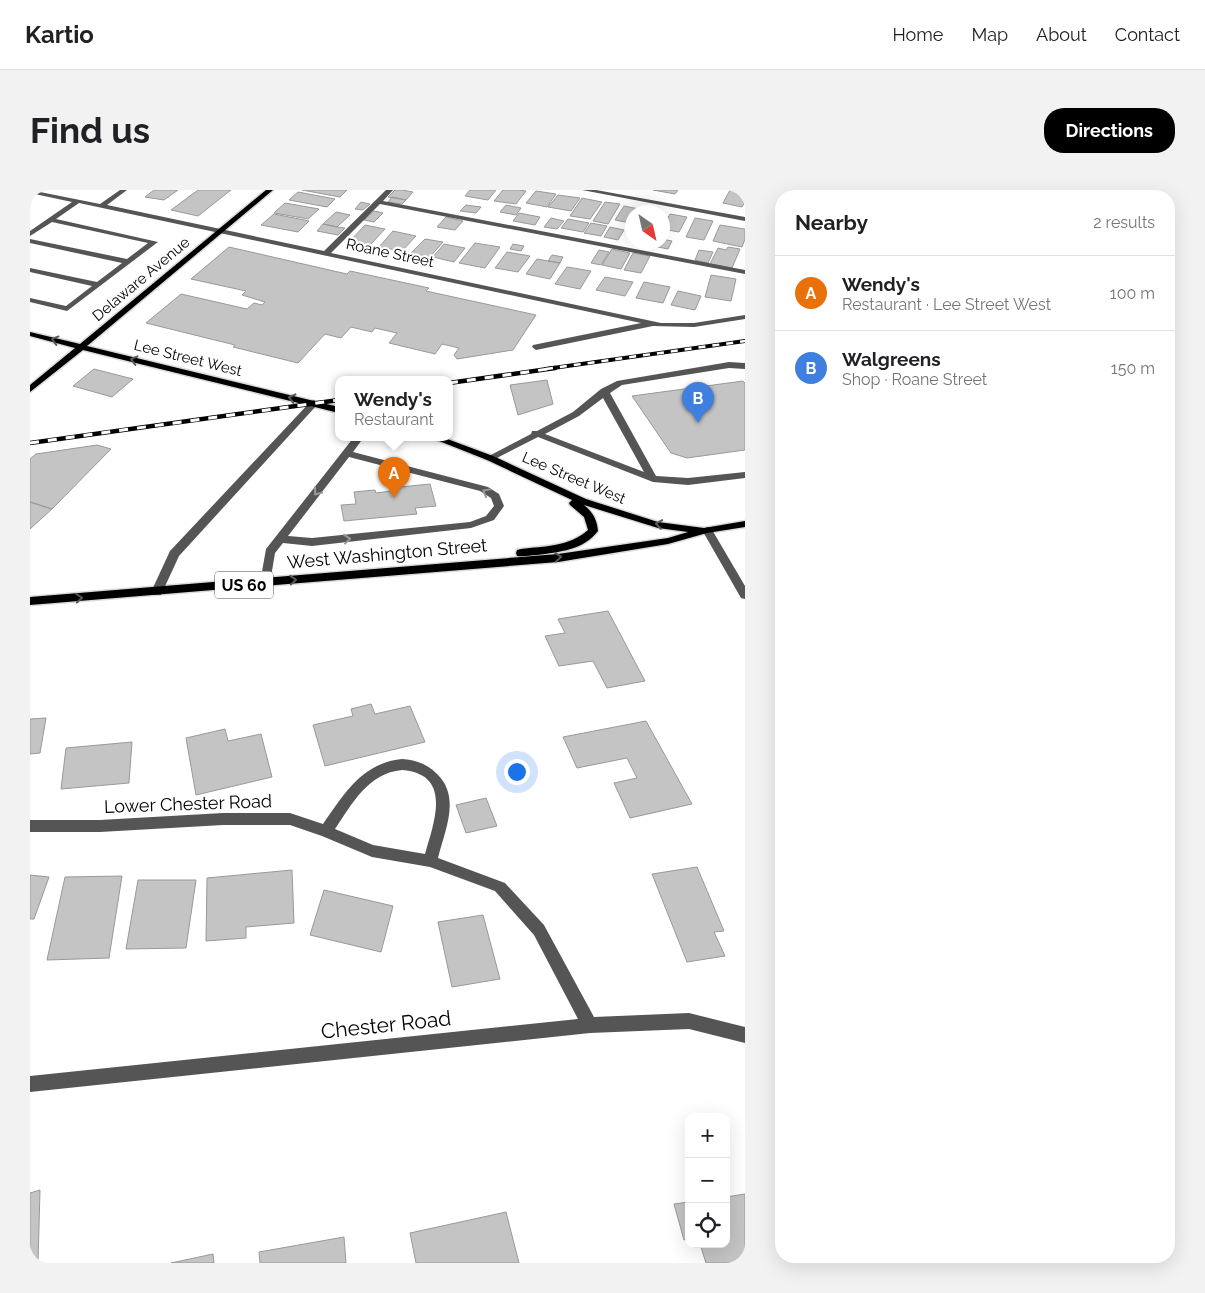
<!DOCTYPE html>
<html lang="en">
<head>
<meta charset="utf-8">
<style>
  :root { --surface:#fff; --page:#f2f2f2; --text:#202124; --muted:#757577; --line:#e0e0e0; --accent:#000 }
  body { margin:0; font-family:Raleway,sans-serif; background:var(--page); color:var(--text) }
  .controls { position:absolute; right:15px; bottom:15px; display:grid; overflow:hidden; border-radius:10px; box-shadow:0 5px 20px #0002 }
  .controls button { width:45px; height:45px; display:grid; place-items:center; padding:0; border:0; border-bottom:1px solid var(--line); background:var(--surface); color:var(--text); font:25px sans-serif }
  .compass { position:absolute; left:595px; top:15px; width:45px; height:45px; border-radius:50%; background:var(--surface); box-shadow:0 5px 20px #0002; rotate:146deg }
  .you { position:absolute; left:486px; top:581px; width:18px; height:18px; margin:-12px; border:4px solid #fff; border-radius:50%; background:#1a73e8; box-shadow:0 0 0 8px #1a73e833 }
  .badge { display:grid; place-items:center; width:32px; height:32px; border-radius:50%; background:var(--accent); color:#fff; font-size:16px; font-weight:700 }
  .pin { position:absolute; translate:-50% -41px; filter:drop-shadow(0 1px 2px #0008) }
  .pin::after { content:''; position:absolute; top:26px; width:18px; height:15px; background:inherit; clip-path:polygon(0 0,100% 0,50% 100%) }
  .popup { position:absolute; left:305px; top:186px; width:118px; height:65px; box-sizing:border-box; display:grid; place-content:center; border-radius:10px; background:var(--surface); filter:drop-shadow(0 1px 4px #0005); font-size:16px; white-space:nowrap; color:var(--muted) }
  .popup b { font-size:19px; color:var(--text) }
  .popup::after { content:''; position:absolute; left:50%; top:100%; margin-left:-10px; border:10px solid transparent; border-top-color:var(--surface) }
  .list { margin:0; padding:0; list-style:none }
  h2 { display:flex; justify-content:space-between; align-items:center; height:65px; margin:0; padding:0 20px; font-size:21px }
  h2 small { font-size:16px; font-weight:400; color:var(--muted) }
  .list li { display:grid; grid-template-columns:32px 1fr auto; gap:15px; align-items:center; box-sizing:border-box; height:75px; padding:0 20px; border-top:1px solid var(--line) }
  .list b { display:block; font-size:19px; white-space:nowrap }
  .list p { margin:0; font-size:16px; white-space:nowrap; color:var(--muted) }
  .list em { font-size:16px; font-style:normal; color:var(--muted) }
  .icon { flex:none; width:28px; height:28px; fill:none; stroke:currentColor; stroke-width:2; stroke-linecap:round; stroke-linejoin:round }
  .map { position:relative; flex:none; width:715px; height:1073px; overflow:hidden; border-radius:20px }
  header { display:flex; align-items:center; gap:30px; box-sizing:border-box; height:70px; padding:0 25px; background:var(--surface); border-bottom:1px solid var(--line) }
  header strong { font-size:24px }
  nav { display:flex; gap:28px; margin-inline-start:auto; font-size:18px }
  .intro { display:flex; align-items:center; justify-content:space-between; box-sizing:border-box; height:120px; padding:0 30px }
  h1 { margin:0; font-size:35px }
  .button { padding:12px 22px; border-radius:20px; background:var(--accent); color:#fff; font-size:18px; font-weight:700 }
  main { display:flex; gap:30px; padding:0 30px }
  aside { flex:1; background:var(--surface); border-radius:20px; box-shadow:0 5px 20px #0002 }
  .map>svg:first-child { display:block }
  .building { fill:#c4c4c4; stroke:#999 }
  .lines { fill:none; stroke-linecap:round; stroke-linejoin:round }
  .major-casing { stroke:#dbdbdb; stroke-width:3 }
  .minor { fill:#555; fill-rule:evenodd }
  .major { fill:#000; fill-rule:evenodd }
  .rail-far1-casing { stroke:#000; stroke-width:4 }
  .rail-casing { stroke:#000; stroke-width:4.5 }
  .rail-far1 { stroke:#fff; stroke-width:2.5; stroke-dasharray:7; stroke-linecap:butt }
  .rail { stroke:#fff; stroke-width:3; stroke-dasharray:9; stroke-linecap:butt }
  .oneway { stroke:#595959 }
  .oneway2 { stroke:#999 }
  .labels { text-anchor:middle; stroke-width:4.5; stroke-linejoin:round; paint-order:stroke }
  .far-street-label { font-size:15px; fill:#000; stroke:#fff }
  .shield { fill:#fff; stroke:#4c4c4c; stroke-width:1 }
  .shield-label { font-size:16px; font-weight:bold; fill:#000 }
  .street-label { font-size:18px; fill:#000; stroke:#fff }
  .near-street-label { font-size:21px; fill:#000; stroke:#fff }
</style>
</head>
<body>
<header>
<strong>Kartio</strong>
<nav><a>Home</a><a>Map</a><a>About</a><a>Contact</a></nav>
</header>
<div class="intro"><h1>Find us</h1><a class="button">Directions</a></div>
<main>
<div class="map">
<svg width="715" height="1073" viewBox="0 0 715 1073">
  <rect width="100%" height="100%" fill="#fff"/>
  <path class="building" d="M124,0H148L134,10L115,7Z
    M168,0H201L168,26L141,20Z
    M272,0H317L310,7Z
    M365,0H372L383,2L376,10L358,7Z
    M440,0H466L458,10L435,6Z
    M473,0H489L496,1L486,14L464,11Z
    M623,0H648L645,4Z
    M700,0L715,2V12L712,17L693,13Z
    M506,1L526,4L517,17L496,13Z
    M268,2L305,9L297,17L259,10Z
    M528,5L550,8L541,21L518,17Z
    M362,7L376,10L372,14L358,12Z
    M552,8L572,12L560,29L540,26Z
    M331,12L340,14L333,20L325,19Z
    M575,12L590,14L578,34L563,31Z
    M255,13L289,19L278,29L244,23Z
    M436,15L451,17L446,23L430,21Z
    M476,15L491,18L486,25L470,22Z
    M594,16L609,19L607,22H602L600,33L585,30Z
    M344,21L353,23L344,32L334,30Z
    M306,22L320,25L307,37L293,34Z
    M489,23L510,27L505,35L483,31Z
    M244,24L279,31L268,42L231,35Z
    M640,24L657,27L649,42L632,39Z
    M416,27L433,31L425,40L407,37Z
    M521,28L534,31L527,39L514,37Z
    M665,28L683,31L674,50L656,47Z
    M538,29L559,33L553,42L531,38Z
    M561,33L577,36L571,46L554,43Z
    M293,34L307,37L315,38L308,45L287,41Z
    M335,35L355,39L340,55L320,51Z
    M690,35L715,39V49L712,57L683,51Z
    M580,37L594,40L588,50L574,47Z
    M363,41L386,46L372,61L349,57Z
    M395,49L413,52L400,67L381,63Z
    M632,49L642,51L638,59L623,56L625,52H632Z
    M445,53L470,57L455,78L429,73Z
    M414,54L435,58L424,72L403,67Z
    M483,54L494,56L491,61L480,59Z
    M199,57L317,84L320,81L399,98L396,101L506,125L483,160L427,169L424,165L429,158L412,154L405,164L359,153L367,143L345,138L342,142L321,137L311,148L295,144L268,173L203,157L205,155L116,133L151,104L217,119L224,113L232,115L235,112L212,105L216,101L161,89Z
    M698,57L710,59L702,78L680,74L688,58L696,60Z
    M582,59L600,63L591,79L572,75Z
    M569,60L579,62L571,75L561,73Z
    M669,60L683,62L678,73L665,70Z
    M477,62L500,66L488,82L465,78Z
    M603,63L620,66L611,83L594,80Z
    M522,65L533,67L530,73L518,71Z
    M507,69L530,73L520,89L496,84Z
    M537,77L561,81L550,99L525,94Z
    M681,85L706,89L701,111L675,107Z
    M575,87L603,92L595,106L566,100Z
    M614,92L640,97L633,113L606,108Z
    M648,101L671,106L665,120L641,115Z
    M64,179L103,189L82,207L43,196Z
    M517,190L523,214L488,225L480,195Z
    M713,191L715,193V260L657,268L641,263L602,206Z
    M67,255L81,259L22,319L0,312V269L6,264Z
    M400,294L406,316L385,318L387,324L314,331L311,315L326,314L324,302L345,300L346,303L361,301L360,298Z
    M0,312L22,319L0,339Z
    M578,421L615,491L577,498L563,471L529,476L515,446L535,443L528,429Z
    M341,514L345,524L380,516L395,552L295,576L283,535L323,526L321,519Z
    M16,528L10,563L0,564V529Z
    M616,531L662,614L600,628L584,593L607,588L597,568L547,578L533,547Z
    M195,539L198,551L231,544L242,587L166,605L156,548Z
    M102,552L99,593L31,599L36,558Z
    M456,608L467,636L436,643L426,615Z
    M667,677L694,741L684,742L695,766L657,772L622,684Z
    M262,680L264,733L216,737V748L176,751L177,688Z
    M0,685L19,687L4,729H0Z
    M92,686L79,768L17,770L35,687Z
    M108,690H166L156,758L96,759Z
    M294,700L363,716L351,762L280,745Z
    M453,725L470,789L422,797L408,732Z
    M10,1000L8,1073H0V1003Z
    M715,1004V1073H676L670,1054H696V1007Z
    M659,1012V1049L654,1050L644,1014Z
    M476,1022L489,1073H386L380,1043Z
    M314,1047L316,1073H230L229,1062Z
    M183,1064L184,1073H141Z"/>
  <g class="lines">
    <g class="major-casing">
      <path id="major" d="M236,0H243L57,156L309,217V223L53,160L0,202V195L45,158L0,146V142L50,154Z
        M399,247H412L463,266L556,309L628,332L674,338L715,331V337L677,343L638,354L528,372L0,415V407L528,364L638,348L658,342L628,338L554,315C563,322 567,330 568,341C554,360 529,362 507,365C500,365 494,367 487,366L486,363L487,360L491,359C514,356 539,357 558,340L554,327L540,315L539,313L542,310L457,270Z"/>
    </g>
    <path class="minor" d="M0,0L70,14L90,0H97L77,15L294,61L356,0H363L353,11L715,80V84L350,14L301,63L631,133H664L715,125V129L664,137L623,136L506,160L502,157L503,155L611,133L49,13L26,29L128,52L37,121L0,112V108L36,116L62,96L0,82V78L67,92L92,73L0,53V49L97,69L118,53L22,32L0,46V41L42,12L0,3Z
      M552,0H566L715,27V31Z
      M699,172L715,173V179L699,178L592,195L580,203L626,286L658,288L715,282V288L658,295L623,292L508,247L463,270H457L455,268L501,244L502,241H507L543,222L571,199L587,191ZM573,208L614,282L515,244L549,226Z
      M284,210L289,213L287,215L149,366L131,405H123L121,402L140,361L281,211Z
      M324,247H334L323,262L458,297L469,304L474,316L464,330L441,338L282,356L253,353L245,363L240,393L235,397L231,396L230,393L236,359ZM319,267L450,301L461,308L464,316L456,326L440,332L282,348L258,346Z
      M677,337L681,338L715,396V409L711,408L672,340Z
      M372,569C385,570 398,574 407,584C431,607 415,640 408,668L475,693L514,735L564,827L659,823L715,837V853L659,839L560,843L0,902V886L548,829L504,745L465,701L400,677L342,667L292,646L260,635H193L70,642H0V630H70L193,623H260L293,634C314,604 332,573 372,569ZM372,580C423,584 404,632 395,664L343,655L305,639C322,614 338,583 372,580Z"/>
    <use href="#major" class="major"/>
    <g class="rail-far1-casing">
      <path id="rail-far1" d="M516,179L715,151"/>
    </g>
    <g class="rail-casing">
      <path id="rail" d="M419,193L525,178
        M0,253L309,210"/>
    </g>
    <use href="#rail-far1" class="rail-far1"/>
    <use href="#rail" class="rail"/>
  </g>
  <defs><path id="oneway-chevron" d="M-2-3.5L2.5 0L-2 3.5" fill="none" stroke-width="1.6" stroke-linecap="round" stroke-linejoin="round" transform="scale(1.25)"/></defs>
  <g class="oneway">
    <use href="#oneway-chevron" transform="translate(25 150) rotate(-165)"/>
    <use href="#oneway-chevron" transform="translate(104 170) rotate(-166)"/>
    <use href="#oneway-chevron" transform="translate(262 208) rotate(-166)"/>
    <use href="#oneway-chevron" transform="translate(629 334) rotate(-170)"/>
    <use href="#oneway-chevron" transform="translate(528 367) rotate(-6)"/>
    <use href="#oneway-chevron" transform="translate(263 390) rotate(-5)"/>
    <use href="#oneway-chevron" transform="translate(49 408) rotate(-5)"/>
  </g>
  <g class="oneway2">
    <use href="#oneway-chevron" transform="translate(287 302) rotate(127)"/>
    <use href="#oneway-chevron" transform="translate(456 302) rotate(-151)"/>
    <use href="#oneway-chevron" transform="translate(317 349) rotate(-6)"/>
  </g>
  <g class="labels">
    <g class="far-street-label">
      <text transform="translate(360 63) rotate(12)" y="5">Roane Street</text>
      <text transform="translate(111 89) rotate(-40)" y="5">Delaware Avenue</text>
      <text transform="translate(158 168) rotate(14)" y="5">Lee Street West</text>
      <text transform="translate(544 288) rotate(23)" y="5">Lee Street West</text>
    </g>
    <rect class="shield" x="185" y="381.5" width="58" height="27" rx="4"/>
    <g class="shield-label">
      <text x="214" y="401">US 60</text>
    </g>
    <g class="street-label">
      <text transform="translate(357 364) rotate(-5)" y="6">West Washington Street</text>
      <text transform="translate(158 614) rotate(-2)" y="6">Lower Chester Road</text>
    </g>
    <g class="near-street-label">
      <text transform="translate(356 835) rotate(-6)" y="7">Chester Road</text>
    </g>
  </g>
</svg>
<div class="controls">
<button>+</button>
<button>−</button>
<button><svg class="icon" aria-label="locate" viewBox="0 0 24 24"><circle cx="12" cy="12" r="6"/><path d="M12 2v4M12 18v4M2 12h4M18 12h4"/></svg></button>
</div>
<svg class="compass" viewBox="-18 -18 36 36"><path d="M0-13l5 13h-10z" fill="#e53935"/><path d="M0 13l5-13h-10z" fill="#757577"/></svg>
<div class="you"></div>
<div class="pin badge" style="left:364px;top:308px;background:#e8710a">A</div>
<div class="popup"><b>Wendy's</b>Restaurant</div>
<div class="pin badge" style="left:668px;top:233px;background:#3f7fe0">B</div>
</div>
<aside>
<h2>Nearby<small>2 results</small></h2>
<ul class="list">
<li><span class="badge" style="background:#e8710a">A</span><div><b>Wendy's</b><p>Restaurant · Lee Street West</p></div><em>100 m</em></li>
<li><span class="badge" style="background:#3f7fe0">B</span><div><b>Walgreens</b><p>Shop · Roane Street</p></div><em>150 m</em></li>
</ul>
</aside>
</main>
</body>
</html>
